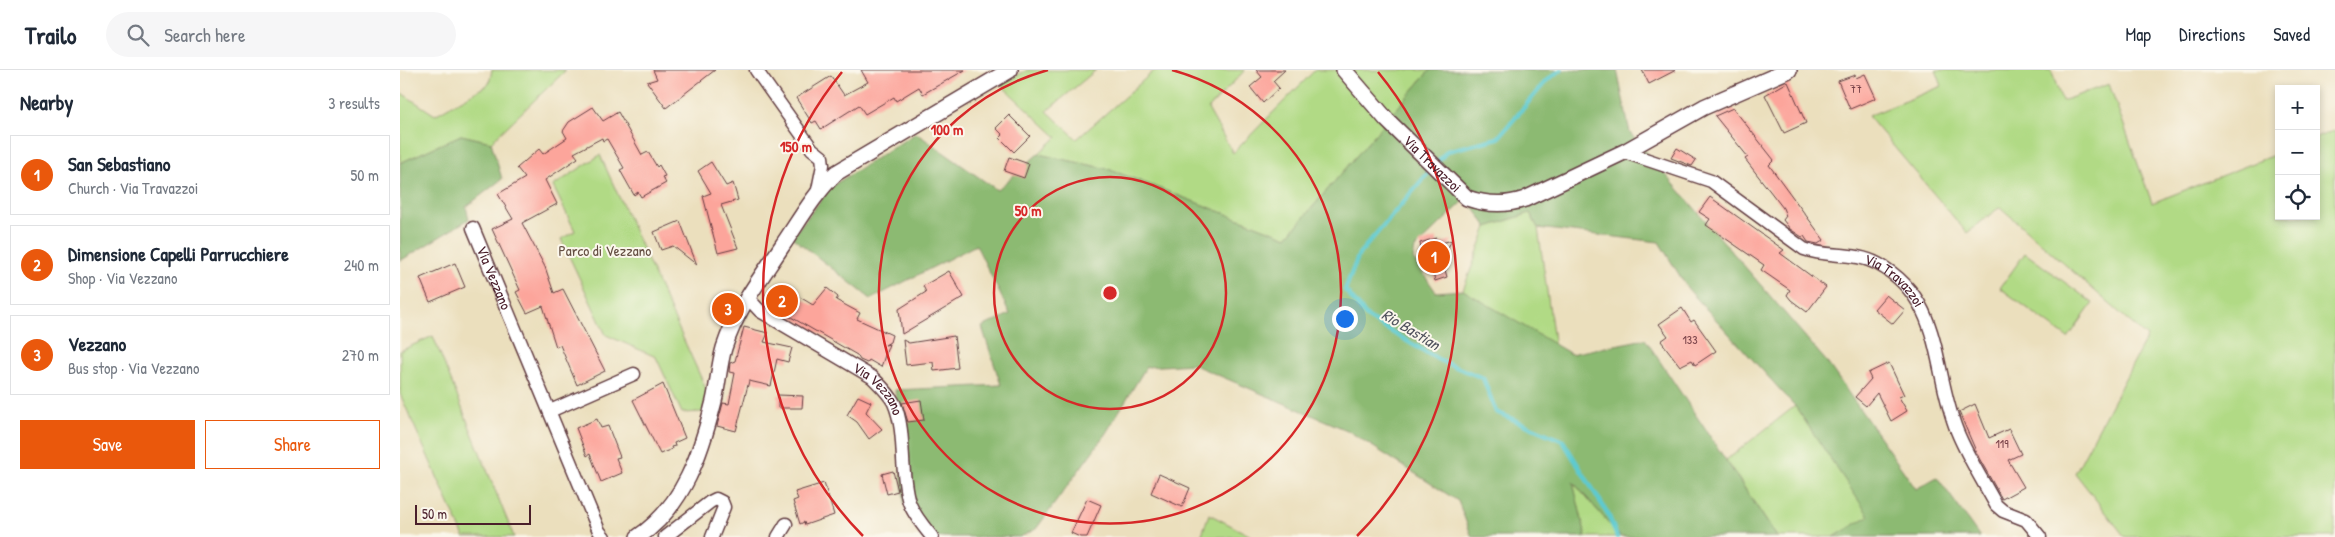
<!DOCTYPE html>
<html lang="en">
<head>
<meta charset="utf-8">
<style>
  :root { --surface:#fff; --page:#f6f6f7; --text:#1f2937; --muted:#747a83; --line:#e0e1e3; --accent:#ea580c }
  body { margin:0; font-family:"Patrick Hand",sans-serif; background:var(--page); color:var(--text) }
  .controls { position:absolute; right:15px; top:15px; display:grid; overflow:hidden; border-radius:0px; box-shadow:0 2px 8px #0003 }
  .controls button { width:45px; height:45px; display:grid; place-items:center; padding:0; border:0; border-bottom:1px solid var(--line); background:var(--surface); color:var(--text); font:25px sans-serif }
  .scale { position:absolute; left:15px; bottom:12px; width:116px; box-sizing:border-box; padding-left:5px; border:2px solid #4a1f2b; border-top:0; font-size:14px; line-height:18px; white-space:nowrap; color:#4a1f2b; -webkit-text-stroke:4px #fbf7ec; paint-order:stroke }
  .you { position:absolute; left:944px; top:248px; width:18px; height:18px; margin:-12px; border:4px solid #fff; border-radius:50%; background:#1a73e8; box-shadow:0 0 0 8px #1a73e833 }
  .badge { display:grid; place-items:center; width:32px; height:32px; border-radius:50%; background:var(--accent); color:#fff; font-size:16px; font-weight:700 }
  .pin { position:absolute; translate:-50% -50%; border:2px solid #fff; box-shadow:0 1px 5px #0006 }
  .list { margin:0; padding:0; list-style:none }
  h2 { display:flex; justify-content:space-between; align-items:center; height:65px; margin:0; padding:0 20px; font-size:21px }
  h2 small { font-size:16px; font-weight:400; color:var(--muted) }
  .list li { display:grid; grid-template-columns:32px 1fr auto; gap:15px; align-items:center; box-sizing:border-box; height:80px; margin:0 10px 10px; padding:0 10px; border:1px solid var(--line); border-radius:0px }
  .list b { display:block; font-size:19px; white-space:nowrap }
  .list p { margin:0; font-size:16px; white-space:nowrap; color:var(--muted) }
  .list em { font-size:16px; font-style:normal; color:var(--muted) }
  .actions { display:flex; gap:10px; padding:15px 20px }
  .actions a { flex:1; padding:11px 0; border:1px solid var(--accent); border-radius:0px; text-align:center; font-size:18px; color:var(--accent) }
  .actions .main { background:var(--accent); color:#fff }
  .icon { flex:none; width:28px; height:28px; fill:none; stroke:currentColor; stroke-width:2; stroke-linecap:round; stroke-linejoin:round }
  .map { position:relative; flex:none; width:1935px; height:467px; overflow:hidden }
  header { display:flex; align-items:center; gap:30px; box-sizing:border-box; height:70px; padding:0 25px; background:var(--surface); border-bottom:1px solid var(--line) }
  header strong { font-size:24px }
  nav { display:flex; gap:28px; margin-inline-start:auto; font-size:18px }
  .search { width:350px; height:45px; background:var(--page); display:flex; align-items:center; gap:12px; box-sizing:border-box; padding:0 18px; border-radius:28px; color:var(--muted); font-size:19px }
  main { display:flex }
  aside { flex:1; background:var(--surface) }
  .map>svg:first-child { display:block }
  .green { fill:#b1da85; stroke:#7e7c58 }
  .forest { fill:#8cba72; stroke:#6b6c4e }
  .lines { fill:none; stroke-linecap:round; stroke-linejoin:round }
  .stream { stroke:#5dcad0; stroke-width:4.5 }
  .building { fill:#fca59b }
  .minor-casing { stroke:#623c41; stroke-width:15 }
  .tertiary-casing { stroke:#623c41; stroke-width:18 }
  .minor { stroke:#fff; stroke-width:12 }
  .tertiary { stroke:#fff; stroke-width:15 }
  .ring { fill:none; stroke:#d62828; stroke-width:2.5 }
  .labels { text-anchor:middle; stroke-width:4; stroke-linejoin:round; paint-order:stroke }
  .number-label { font-size:12px; fill:#764047 }
  .street-label { font-size:15px; fill:#4a1f2b; stroke:#fbf7ec }
  .park-label { font-size:15px; fill:#644e42; stroke:#fbf7ec }
  .water-label { font-size:16px; font-style:italic; fill:#50525d; stroke:#fbf7ec }
  .centre { fill:#d62828; stroke:#fbf7ec; stroke-width:2.5 }
  .ring-label { font-size:15px; text-anchor:middle; font-weight:bold; fill:#d62828; stroke:#fbf7ec; stroke-width:4; stroke-linejoin:round; paint-order:stroke }
</style>
</head>
<body>
<header>
<strong>Trailo</strong>
<div class="search"><svg class="icon" aria-label="search" viewBox="0 0 24 24"><circle cx="10" cy="10" r="6"/><path d="M15 15l6 6"/></svg>Search here</div>
<nav><a>Map</a><a>Directions</a><a>Saved</a></nav>
</header>
<main>
<aside>
<h2>Nearby<small>3 results</small></h2>
<ul class="list">
<li><span class="badge">1</span><div><b>San Sebastiano</b><p>Church · Via Travazzoi</p></div><em>50 m</em></li>
<li><span class="badge">2</span><div><b>Dimensione Capelli Parrucchiere</b><p>Shop · Via Vezzano</p></div><em>240 m</em></li>
<li><span class="badge">3</span><div><b>Vezzano</b><p>Bus stop · Via Vezzano</p></div><em>270 m</em></li>
</ul>
<div class="actions"><a class="main">Save</a><a>Share</a></div>
</aside>
<div class="map">
<svg width="1935" height="467" viewBox="0 0 1935 467">
  <rect width="100%" height="100%" fill="#fbf7ec"/>
  <filter id="ink" filterUnits="userSpaceOnUse"><feTurbulence type="fractalNoise" baseFrequency=".02" numOctaves="2"/><feDisplacementMap in="SourceGraphic" scale="10" xChannelSelector="R" yChannelSelector="G"/><feConvolveMatrix kernelMatrix="1 2 1 2 8 2 1 2 1" color-interpolation-filters="sRGB"/></filter>
  <filter id="wash" filterUnits="userSpaceOnUse"><feTurbulence type="fractalNoise" baseFrequency=".0096" numOctaves="4" result="noise"/><feDisplacementMap in="SourceGraphic" scale="20" xChannelSelector="R" yChannelSelector="G"/><feGaussianBlur stdDeviation="1.12" result="paint"/><feColorMatrix in="noise" values="0 0 0 0 0 0 0 0 0 0 0 0 0 0 0 0 0 1.4 0 .05"/><feComposite in="paint" operator="in"/></filter>
  <g filter="url(#wash)">
    <rect width="100%" height="100%" fill="#ebdfbd"/>
    <path class="green" d="M92,0H166L91,72L61,65L0,93V22L35,45L89,14Z
      M627,0H696L647,41L677,69L755,0H845L808,39L833,83L915,0H1030L887,167L708,99L638,84L657,67L601,15Z
      M1536,0H1651L1662,31L1709,14L1752,133L1879,83V146H1916V68L1935,60V467H1725L1675,403L1747,267L1600,137L1567,163L1468,46L1542,16Z
      M200,85L307,321L303,342L282,343L256,287L206,265L161,169L175,161L153,116Z
      M1130,143L1138,158L1155,277L1063,220L1087,157Z
      M1625,183L1693,233L1668,268L1600,218Z
      M33,266L114,467H64L0,324V281Z
      M1395,336L1470,446L1434,467H1377L1326,390Z
      M1172,411L1221,467H1186Z
      M809,444L853,467H801Z"/>
    <path class="forest" d="M1030,0H1217L1230,63L1426,291L1516,419L1537,407L1580,467H1434L1469,446L1395,336L1288,219L1259,172L1138,158L1130,143L1087,157L1067,128L1015,178L1013,189L1036,222L1063,220L1171,284L1245,269L1377,467H1221L1173,412L1186,467H1072L1058,431L947,360L792,294L746,297L706,363L636,459L620,467H528L504,434L495,320L601,315L582,257L610,244L576,175L471,229L392,167L432,116L516,63L597,120L638,84L708,99L887,167Z
      M61,65L91,72L102,109L66,137L69,149L0,191V93Z"/>
    <g class="lines">
      <path class="stream" d="M1161,0L1147,10L1098,68L1047,81L959,184L945,220L968,248L1041,291L1083,308L1096,342L1163,371L1208,444L1217,467"/>
    </g>
    <g id="blocks">
      <path class="building" d="M253,0H315L266,38L247,12L257,9Z
        M461,0H565L523,24L519,17L496,31L494,27L465,44L459,35L421,59L416,51L412,53L396,28L431,6L444,25L468,12Z
        M856,0H885L873,11L879,18L863,33L850,17L862,7Z
        M1242,0H1276L1249,14Z
        M1465,4L1476,28L1450,39L1438,11L1455,5L1456,8Z
        M1388,12L1406,53L1384,63L1365,25Z
        M193,37L203,51L218,42L242,85L248,82L257,97L259,95L265,106L262,107L266,113L241,127L238,122L234,125L220,100L224,98L207,69L203,71L202,68L174,83L178,88L145,110L157,134L122,153L145,197L154,223L163,219L205,301L177,315L160,275L156,277L143,236L127,243L116,222L120,220L92,159L113,149L98,124L125,108L117,98L139,79L143,84L167,68L163,61L169,52Z
        M1333,38L1374,90L1369,95L1424,170L1418,174L1408,172L1404,166L1402,167L1390,159L1383,150L1386,146L1383,138L1345,89L1348,87L1315,46Z
        M609,45L630,66L614,82L600,68L603,65L596,58Z
        M1277,78L1296,90L1292,96L1271,88Z
        M609,87L629,94L624,108L604,101Z
        M311,92L326,116L333,113L338,130L321,135L338,178L318,183L303,126L311,123L298,101Z
        M1310,127L1384,180L1380,183L1426,217L1407,242L1391,230L1387,225L1390,220L1361,200L1364,195L1306,155L1310,149L1299,142Z
        M280,151L297,195L273,176L261,180L254,162Z
        M1036,168L1038,174L1052,170L1044,185L1047,199L1045,200L1047,207L1035,211L1033,203L1028,204L1020,173Z
        M55,193L65,217L30,232L20,208Z
        M549,201L564,227L502,264L499,239L526,222L523,216Z
        M383,217L413,235L427,218L438,227L436,230L460,243L457,249L492,265L490,272L485,275L489,274L481,297L469,290L467,293L460,290L457,285L370,235L369,232Z
        M1486,225L1505,240L1493,254L1474,239Z
        M1282,238L1291,252L1294,250L1316,281L1295,295L1292,290L1280,296L1261,271L1268,266L1259,254Z
        M344,257L368,263L364,272L392,278L388,292L377,289L371,316L349,311L336,361L317,356L323,333L329,334L335,303L329,302L330,293L335,291Z
        M554,266L558,298L534,301L533,292L506,295L503,270L509,273Z
        M1489,293L1504,325L1499,327L1507,341L1491,351L1477,323L1466,336L1455,327L1471,309L1468,303Z
        M263,314L285,368L274,373L275,376L271,377L272,379L260,384L233,330Z
        M378,325L403,326L402,338H378Z
        M458,326L471,332L466,342L482,359L469,369L457,352L447,345Z
        M521,330L524,350L508,352L502,333Z
        M1575,334L1589,368L1609,359L1621,384L1608,390L1624,417L1602,429L1579,388L1559,342Z
        M197,349L201,358L208,356L220,387L216,388L222,403L201,412L190,384L187,386L176,358Z
        M493,401L498,421L487,424L482,404Z
        M759,404L790,418L782,437L751,423Z
        M424,413L434,445L405,455L404,452L400,454L393,431L398,429L395,422Z
        M687,429L701,435L687,467H680L671,463Z"/>
    </g>
  </g>
  <g filter="url(#ink)">
    <use href="#blocks" fill-opacity="0" stroke="#623c41" stroke-width="1"/>
    <g class="lines">
      <g class="minor-casing">
        <g id="minor">
          <path d="M356,0L412,79L422,87L423,95L418,120"/>
          <path id="s1" d="M1224,82L1311,111L1404,179C1428,188 1455,181 1478,194C1544,230 1532,300 1557,361C1567,386 1583,411 1596,435L1603,441L1626,450L1640,467"/>
          <path id="s2" d="M73,158L199,461L204,467"/>
          <path id="s3" d="M347,227L360,241L472,307C480,315 489,323 494,333C507,363 499,400 509,432C513,444 524,457 532,467"/>
          <path d="M150,341L234,304"/>
          <path d="M265,467L310,432L316,429L322,432L324,437L312,467"/>
          <path d="M378,467L386,454"/>
        </g>
      </g>
      <g class="tertiary-casing">
        <g id="tertiary">
          <path id="s4" d="M944,0L987,50L1067,128C1087,135 1105,136 1125,129L1224,82L1304,37L1389,0"/>
          <path d="M238,467C284,436 301,383 314,331C318,314 319,295 324,278C337,238 359,211 382,176C399,151 414,124 436,103L610,0"/>
        </g>
      </g>
      <use href="#minor" class="minor"/>
      <use href="#tertiary" class="tertiary"/>
    </g>
  </g>
  <g class="ring">
    <circle cx="710" cy="223" r="116"/>
    <path d="M772 0A231 231 0 1 1 648 0"/>
    <path d="M463 466A347 347 0 0 1 442 2M978 2A347 347 0 0 1 957 466"/>
  </g>
  <g class="labels">
    <g class="number-label">
      <text x="1456" y="23">77</text>
      <text x="1290" y="274">133</text>
      <text x="1602" y="378">119</text>
    </g>
    <g class="street-label">
      <text dy="5" stroke="none"><textPath href="#s4" startOffset="129">Via Travazzoi</textPath></text>
      <text dy="5" stroke="none"><textPath href="#s2" startOffset="54">Via Vezzano</textPath></text>
      <text dy="5" stroke="none"><textPath href="#s1" startOffset="306">Via Travazzoi</textPath></text>
      <text dy="5" stroke="none"><textPath href="#s3" startOffset="162">Via Vezzano</textPath></text>
    </g>
    <g class="park-label">
      <text x="205" y="186">Parco di Vezzano</text>
    </g>
    <g class="water-label">
      <text transform="translate(1011 259) rotate(31)" y="6">Rio Bastian</text>
    </g>
  </g>
  <circle cx="710" cy="223" r="8" class="centre"/>
  <g class="ring-label">
    <text x="547" y="65">100 m</text>
    <text x="396" y="82">150 m</text>
    <text x="628" y="146">50 m</text>
  </g>
</svg>
<div class="controls">
<button>+</button>
<button>−</button>
<button><svg class="icon" aria-label="locate" viewBox="0 0 24 24"><circle cx="12" cy="12" r="6"/><path d="M12 2v4M12 18v4M2 12h4M18 12h4"/></svg></button>
</div>
<div class="scale">50 m</div>
<div class="you"></div>
<div class="pin badge" style="left:1034px;top:187px">1</div>
<div class="pin badge" style="left:382px;top:231px">2</div>
<div class="pin badge" style="left:328px;top:239px">3</div>
</div>
</main>
</body>
</html>
